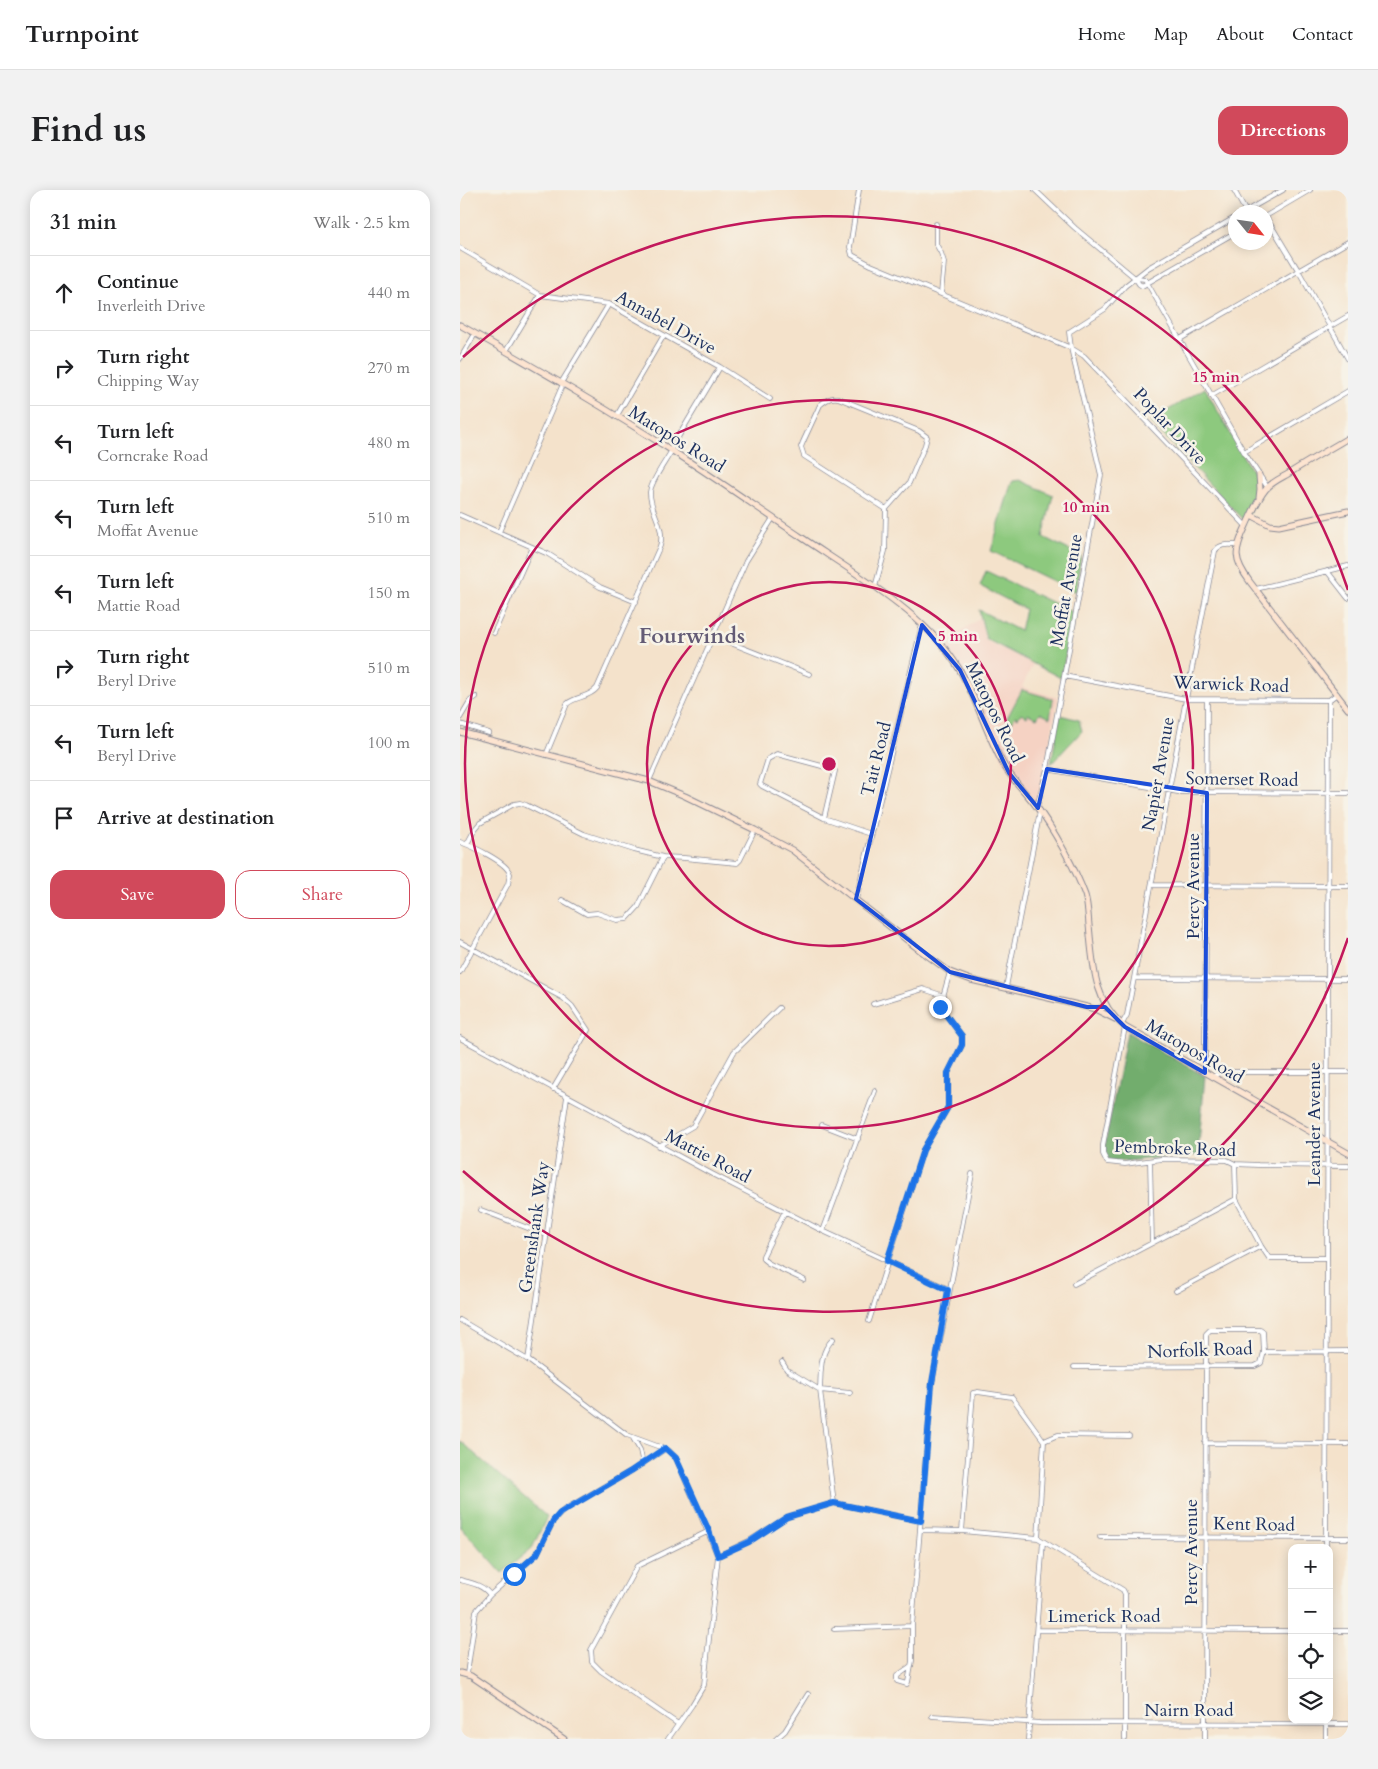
<!DOCTYPE html>
<html lang="en">
<head>
<meta charset="utf-8">
<style>
  :root { --surface:#fff; --page:#f2f2f2; --text:#202124; --muted:#757577; --line:#e0e0e0; --accent:#d1495b }
  body { margin:0; font-family:Cardo,serif; background:var(--page); color:var(--text) }
  .controls { position:absolute; right:15px; bottom:15px; display:grid; overflow:hidden; border-radius:10px; box-shadow:0 2px 12px #0003 }
  .controls button { width:45px; height:45px; display:grid; place-items:center; padding:0; border:0; border-bottom:1px solid var(--line); background:var(--surface); color:var(--text); font:25px sans-serif }
  .compass { position:absolute; left:768px; top:15px; width:45px; height:45px; border-radius:50%; background:var(--surface); box-shadow:0 2px 12px #0003; rotate:120deg }
  .stop { position:absolute; width:15px; height:15px; margin:-11px; border:4px solid #1a73e8; border-radius:50%; background:#fff }
  .stop.end { background:#1a73e8; border-color:#fff; box-shadow:0 1px 5px #0008 }
  .list { margin:0; padding:0; list-style:none }
  h2 { display:flex; justify-content:space-between; align-items:center; height:65px; margin:0; padding:0 20px; font-size:21px }
  h2 small { font-size:16px; font-weight:400; color:var(--muted) }
  .list li { display:grid; grid-template-columns:32px 1fr auto; gap:15px; align-items:center; box-sizing:border-box; height:75px; padding:0 20px; border-top:1px solid var(--line) }
  .list b { display:block; font-size:19px; white-space:nowrap }
  .list p { margin:0; font-size:16px; white-space:nowrap; color:var(--muted) }
  .list em { font-size:16px; font-style:normal; color:var(--muted) }
  .actions { display:flex; gap:10px; padding:15px 20px }
  .actions a { flex:1; padding:11px 0; border:1px solid var(--accent); border-radius:15px; text-align:center; font-size:18px; color:var(--accent) }
  .actions .main { background:var(--accent); color:#fff }
  .icon { flex:none; width:28px; height:28px; fill:none; stroke:currentColor; stroke-width:2; stroke-linecap:round; stroke-linejoin:round }
  .map { position:relative; flex:none; width:888px; height:1549px; overflow:hidden; border-radius:15px }
  header { display:flex; align-items:center; gap:30px; box-sizing:border-box; height:70px; padding:0 25px; background:var(--surface); border-bottom:1px solid var(--line) }
  header strong { font-size:24px }
  nav { display:flex; gap:28px; margin-inline-start:auto; font-size:18px }
  .intro { display:flex; align-items:center; justify-content:space-between; box-sizing:border-box; height:120px; padding:0 30px }
  h1 { margin:0; font-size:35px }
  .button { padding:12px 22px; border-radius:15px; background:var(--accent); color:#fff; font-size:18px; font-weight:700 }
  main { display:flex; gap:30px; padding:0 30px }
  aside { flex:1; background:var(--surface); border-radius:15px; box-shadow:0 2px 12px #0003 }
  .map>svg:first-child { display:block }
  .built { fill:#f5d2c3 }
  .green { fill:#8dc97e; stroke:#547c6e }
  .forest { fill:#72ad6d; stroke:#466e66 }
  .lines { fill:none; stroke-linecap:round; stroke-linejoin:round }
  .street-casing { stroke:#888894; stroke-width:5.5 }
  .secondary-casing { stroke:#888894; stroke-width:7 }
  .street { stroke:#fff; stroke-width:4 }
  .secondary { stroke:#fde4d0; stroke-width:5 }
  .route { stroke:#1a73e8; stroke-width:6 }
  .marked { fill:none; stroke:#1d4ed8; stroke-width:4; stroke-linejoin:round }
  .ring { fill:none; stroke:#c2185b; stroke-width:2.5 }
  .labels { text-anchor:middle; stroke-width:5; stroke-linejoin:round; paint-order:stroke }
  .street-label { font-size:18px; fill:#1b2f5e; stroke:#f7f3e8 }
  .district-label { font-size:22px; font-weight:bold; fill:#635b75; stroke:#f7f3e8 }
  .centre { fill:#c2185b; stroke:#f7f3e8; stroke-width:2.5 }
  .ring-label { font-size:15px; text-anchor:middle; font-weight:bold; fill:#c2185b; stroke:#f7f3e8; stroke-width:5; stroke-linejoin:round; paint-order:stroke }
</style>
</head>
<body>
<header>
<strong>Turnpoint</strong>
<nav><a>Home</a><a>Map</a><a>About</a><a>Contact</a></nav>
</header>
<div class="intro"><h1>Find us</h1><a class="button">Directions</a></div>
<main>
<aside>
<h2>31 min<small>Walk · 2.5 km</small></h2>
<ul class="list">
<li><svg class="icon" aria-label="ahead" viewBox="0 0 24 24"><path d="M12 20V5M6 11l6-6 6 6"/></svg><div><b>Continue</b><p>Inverleith Drive</p></div><em>440 m</em></li>
<li><svg class="icon" aria-label="right" viewBox="0 0 24 24"><path d="M7 20v-9h11M14 6l5 5-5 5"/></svg><div><b>Turn right</b><p>Chipping Way</p></div><em>270 m</em></li>
<li><svg class="icon" aria-label="left" viewBox="0 0 24 24"><path d="M17 20v-9H6M10 6l-5 5 5 5"/></svg><div><b>Turn left</b><p>Corncrake Road</p></div><em>480 m</em></li>
<li><svg class="icon" aria-label="left" viewBox="0 0 24 24"><path d="M17 20v-9H6M10 6l-5 5 5 5"/></svg><div><b>Turn left</b><p>Moffat Avenue</p></div><em>510 m</em></li>
<li><svg class="icon" aria-label="left" viewBox="0 0 24 24"><path d="M17 20v-9H6M10 6l-5 5 5 5"/></svg><div><b>Turn left</b><p>Mattie Road</p></div><em>150 m</em></li>
<li><svg class="icon" aria-label="right" viewBox="0 0 24 24"><path d="M7 20v-9h11M14 6l5 5-5 5"/></svg><div><b>Turn right</b><p>Beryl Drive</p></div><em>510 m</em></li>
<li><svg class="icon" aria-label="left" viewBox="0 0 24 24"><path d="M17 20v-9H6M10 6l-5 5 5 5"/></svg><div><b>Turn left</b><p>Beryl Drive</p></div><em>100 m</em></li>
<li><svg class="icon" aria-label="arrive" viewBox="0 0 24 24"><path d="M6 21V4h12l-3 4 3 4H6"/></svg><div><b>Arrive at destination</b></div></li>
</ul>
<div class="actions"><a class="main">Save</a><a>Share</a></div>
</aside>
<div class="map">
<svg width="888" height="1549" viewBox="0 0 888 1549">
  <rect width="100%" height="100%" fill="#f7f3e8"/>
  <filter id="ink" filterUnits="userSpaceOnUse"><feTurbulence type="fractalNoise" baseFrequency=".02" numOctaves="2"/><feDisplacementMap in="SourceGraphic" scale="10" xChannelSelector="R" yChannelSelector="G"/><feConvolveMatrix kernelMatrix="1 2 1 2 8 2 1 2 1" color-interpolation-filters="sRGB"/></filter>
  <filter id="wash" filterUnits="userSpaceOnUse"><feTurbulence type="fractalNoise" baseFrequency=".0096" numOctaves="4" result="noise"/><feDisplacementMap in="SourceGraphic" scale="20" xChannelSelector="R" yChannelSelector="G"/><feGaussianBlur stdDeviation="1.12" result="paint"/><feColorMatrix in="noise" values="0 0 0 0 0 0 0 0 0 0 0 0 0 0 0 0 0 1.4 0 .05"/><feComposite in="paint" operator="in"/></filter>
  <g filter="url(#wash)">
    <rect width="100%" height="100%" fill="#f4e2cb"/>
    <path class="built" d="M520,428L525,450L573,474L562,497L598,508L585,579L577,614L556,590L544,572L512,499L483,454Z"/>
    <path class="green" d="M745,198L798,293V303L787,329L784,331L690,231Z
      M560,290L593,305L583,347L621,366L616,402L531,361L551,294L553,291Z
      M526,381L614,423L601,488L526,449L519,420L560,441L565,419L520,396Z
      M562,500L593,509L590,528L580,523L577,528L568,524L567,527L561,523L558,528L555,526L552,532L547,528Z
      M600,525L619,530L622,541L591,574Z
      M0,1251L87,1327L72,1358L42,1383L0,1336Z"/>
    <path class="forest" d="M667,842L745,886L738,965C710,966 683,970 655,972L650,971L646,966L645,954Z"/>
  </g>
  <g filter="url(#ink)">
    <g class="lines">
      <g class="street-casing">
        <path id="street" d="M399,0L390,57L392,65L411,75L611,158L624,166L786,336
          M575,0L615,38L675,88L679,94L682,96L776,42
          M774,0L786,22
          M784,22L823,0
          M806,26L850,0
          M806,27L838,80L888,169
          M476,34V54L481,63L484,72L481,104
          M0,58L80,105L149,114L260,177L310,209
          M677,88L685,89L784,262L808,298
          M720,149L888,52
          M46,161L80,105
          M0,169L15,144
          M101,193L149,114
          M751,206L888,126
          M156,227L204,145
          M211,259L260,177
          M784,262L888,201
          M0,325L88,364L140,397L176,412
          M39,342L103,194
          M867,381L888,408
          M415,397L425,361L426,319L449,293L465,255L467,247L459,241L378,208C370,207 366,210 360,215L343,252L341,257L344,266L426,319
          M796,399L888,376
          M34,443L72,357
          M253,446L349,484
          M604,486L726,509L869,510L877,504
          M0,528L10,511L16,507
          M0,534L29,543
          M86,565L107,514C116,506 129,508 137,498L200,356C206,337 189,320 190,302C191,291 206,271 212,260
          M587,579L718,602L888,603
          M189,591L286,371L313,328
          M577,617L587,579L641,285L611,158L609,142L645,119L665,96L688,78L776,27
          M364,628L375,581L373,579L317,564L308,569L300,594L302,596L364,628L411,644
          M0,652C12,656 47,672 50,684L48,694L0,782
          M7,654L15,639L20,633L54,614L60,613L66,615L124,644L174,660L203,667L224,668L277,673L280,670L295,640
          M692,695L888,696
          M396,709L462,435
          M102,710L127,724L137,723L157,730L167,729L178,717L203,667
          M0,752L103,808L112,816L128,840L93,899
          M674,788L888,789
          M546,797L580,621
          M413,814L463,799L484,806
          M662,834L667,825L674,788L726,509L755,361C760,353 769,355 777,355
          M665,837L643,955V964L647,972L665,974L701,969L767,970L775,974L798,975L888,976
          M0,848L252,984L363,1041L488,1099
          M745,883L747,510
          M753,887L760,882H888
          M362,935L398,949
          M199,956L233,936L274,862L319,818
          M690,971L692,1053
          M775,974L776,1009L801,1056L809,1068H867
          M21,1020L86,1045
          M325,1021L303,1066V1069L308,1073L344,1090
          M363,1041L415,901
          M614,1094L776,1009
          M716,1101L801,1056
          M0,1130L68,1170L167,1245L208,1260L216,1268L258,1366L244,1495L232,1515L208,1549
          M409,1131L463,960L488,917V883L502,855V846L480,817L490,782
          M373,1149C359,1163 361,1182 360,1200L390,1203
          M68,1170L107,907
          M322,1172L327,1180L360,1200L374,1313
          M614,1177L795,1176L801,1173L804,1162L888,1161
          M173,1248L180,1260L183,1274
          M745,1253L888,1254
          M461,1340L502,1341L578,1348L663,1400L665,1404V1549
          M502,1341L513,1203L518,1202L552,1207L584,1251
          M640,1347L888,1348
          M578,1348L584,1251L598,1245L669,1246
          M866,1358L869,510
          M258,1366L289,1351L327,1327L374,1313L461,1331
          M0,1390C12,1393 23,1395 30,1405
          M374,1439L452,1436
          M577,1440L832,1441
          M869,1441H888
          M451,1476L437,1486V1491L447,1494L448,1492L452,1471V1436L472,1193L512,984
          M7,1484L16,1421L30,1405L77,1364L93,1331L104,1320L171,1281L205,1259
          M472,1526L580,1533L888,1534
          M866,1530V1549
          M218,1534L141,1481L132,1472L131,1460L177,1376L249,1341
          M316,1549L325,1541L348,1504
          M568,1549L583,1351
          M745,1549L746,1144L750,1140H800L803,1142L804,1162"/>
      </g>
      <g class="secondary-casing">
        <path id="secondary" d="M0,135C72,176 145,217 214,262C257,289 299,319 341,347C391,381 461,421 494,471C515,502 524,539 542,572C551,589 565,601 576,616C593,638 616,680 625,705C628,715 628,725 629,735C633,773 633,812 665,837L888,963
          M888,248C868,260 848,271 828,284C821,288 812,292 806,299C797,310 792,323 786,336C774,361 773,369 790,392L888,519
          M799,285L800,299L799,308
          M791,325L810,335L819,336L888,321
          M0,542L189,591L225,606L295,640L332,660L461,761L490,782L511,790L627,817L635,819L646,817
          M635,819L655,829
          M0,1483L11,1486L104,1549"/>
      </g>
      <use href="#street" class="street"/>
      <use href="#secondary" class="secondary"/>
    </g>
  </g>
  <g class="lines" filter="url(#ink)">
    <path class="route" d="M54,1384L77,1364L93,1331L100,1323L171,1281L205,1258L216,1268L249,1341L258,1366L289,1352L327,1327L374,1313L461,1331L472,1193L488,1100L427,1071L463,960L488,917V883L502,855V846L480,817"/>
  </g>
  <path class="marked" d="M462,435L500,480L549,583L578,618L587,579L747,603L745,883L665,837L645,817H627L490,782L396,709Z"/>
  <g class="ring">
    <circle cx="369" cy="574" r="182"/>
    <circle cx="369" cy="574" r="364"/>
    <path d="M888 748A547 547 0 0 1 3 981M3 167A547 547 0 0 1 888 400"/>
  </g>
  <g class="labels">
    <g class="street-label">
      <text transform="translate(206 132) rotate(29)" y="6">Annabel Drive</text>
      <text transform="translate(710 236) rotate(47)" y="6">Poplar Drive</text>
      <text transform="translate(217 249) rotate(32)" y="6">Matopos Road</text>
      <text transform="translate(606 400) rotate(-80)" y="6">Moffat Avenue</text>
      <text transform="translate(771 494) rotate(2)" y="6">Warwick Road</text>
      <text transform="translate(535 522) rotate(64)" y="6">Matopos Road</text>
      <text transform="translate(416 569) rotate(-76)" y="6">Tait Road</text>
      <text transform="translate(698 584) rotate(-80)" y="6">Napier Avenue</text>
      <text transform="translate(782 589) rotate(1)" y="6">Somerset Road</text>
      <text transform="translate(733 696) rotate(-90)" y="6">Percy Avenue</text>
      <text transform="translate(735 861) rotate(30)" y="6">Matopos Road</text>
      <text transform="translate(854 934) rotate(-90)" y="6">Leander Avenue</text>
      <text transform="translate(715 958) rotate(2)" y="6">Pembroke Road</text>
      <text transform="translate(248 966) rotate(28)" y="6">Mattie Road</text>
      <text transform="translate(74 1037) rotate(-82)" y="6">Greenshank Way</text>
      <text transform="translate(740 1160) rotate(-2)" y="6">Norfolk Road</text>
      <text transform="translate(794 1334) rotate(1)" y="6">Kent Road</text>
      <text transform="translate(731 1362) rotate(-90)" y="6">Percy Avenue</text>
      <text x="644" y="1432">Limerick Road</text>
      <text x="729" y="1526">Nairn Road</text>
    </g>
    <g class="district-label">
      <text x="232" y="453">Fourwinds</text>
    </g>
  </g>
  <circle cx="369" cy="574" r="8" class="centre"/>
  <g class="ring-label">
    <text x="756" y="192">15 min</text>
    <text x="626" y="322">10 min</text>
    <text x="498" y="451">5 min</text>
  </g>
</svg>
<div class="controls">
<button>+</button>
<button>−</button>
<button><svg class="icon" aria-label="locate" viewBox="0 0 24 24"><circle cx="12" cy="12" r="6"/><path d="M12 2v4M12 18v4M2 12h4M18 12h4"/></svg></button>
<button><svg class="icon" aria-label="layers" viewBox="0 0 24 24"><path d="M12 4l9 5-9 5-9-5zM3 14l9 5 9-5"/></svg></button>
</div>
<svg class="compass" viewBox="-18 -18 36 36"><path d="M0-13l5 13h-10z" fill="#e53935"/><path d="M0 13l5-13h-10z" fill="#757577"/></svg>
<div class="stop" style="left:54px;top:1384px"></div>
<div class="stop end" style="left:480px;top:817px"></div>
</div>
</main>
</body>
</html>
